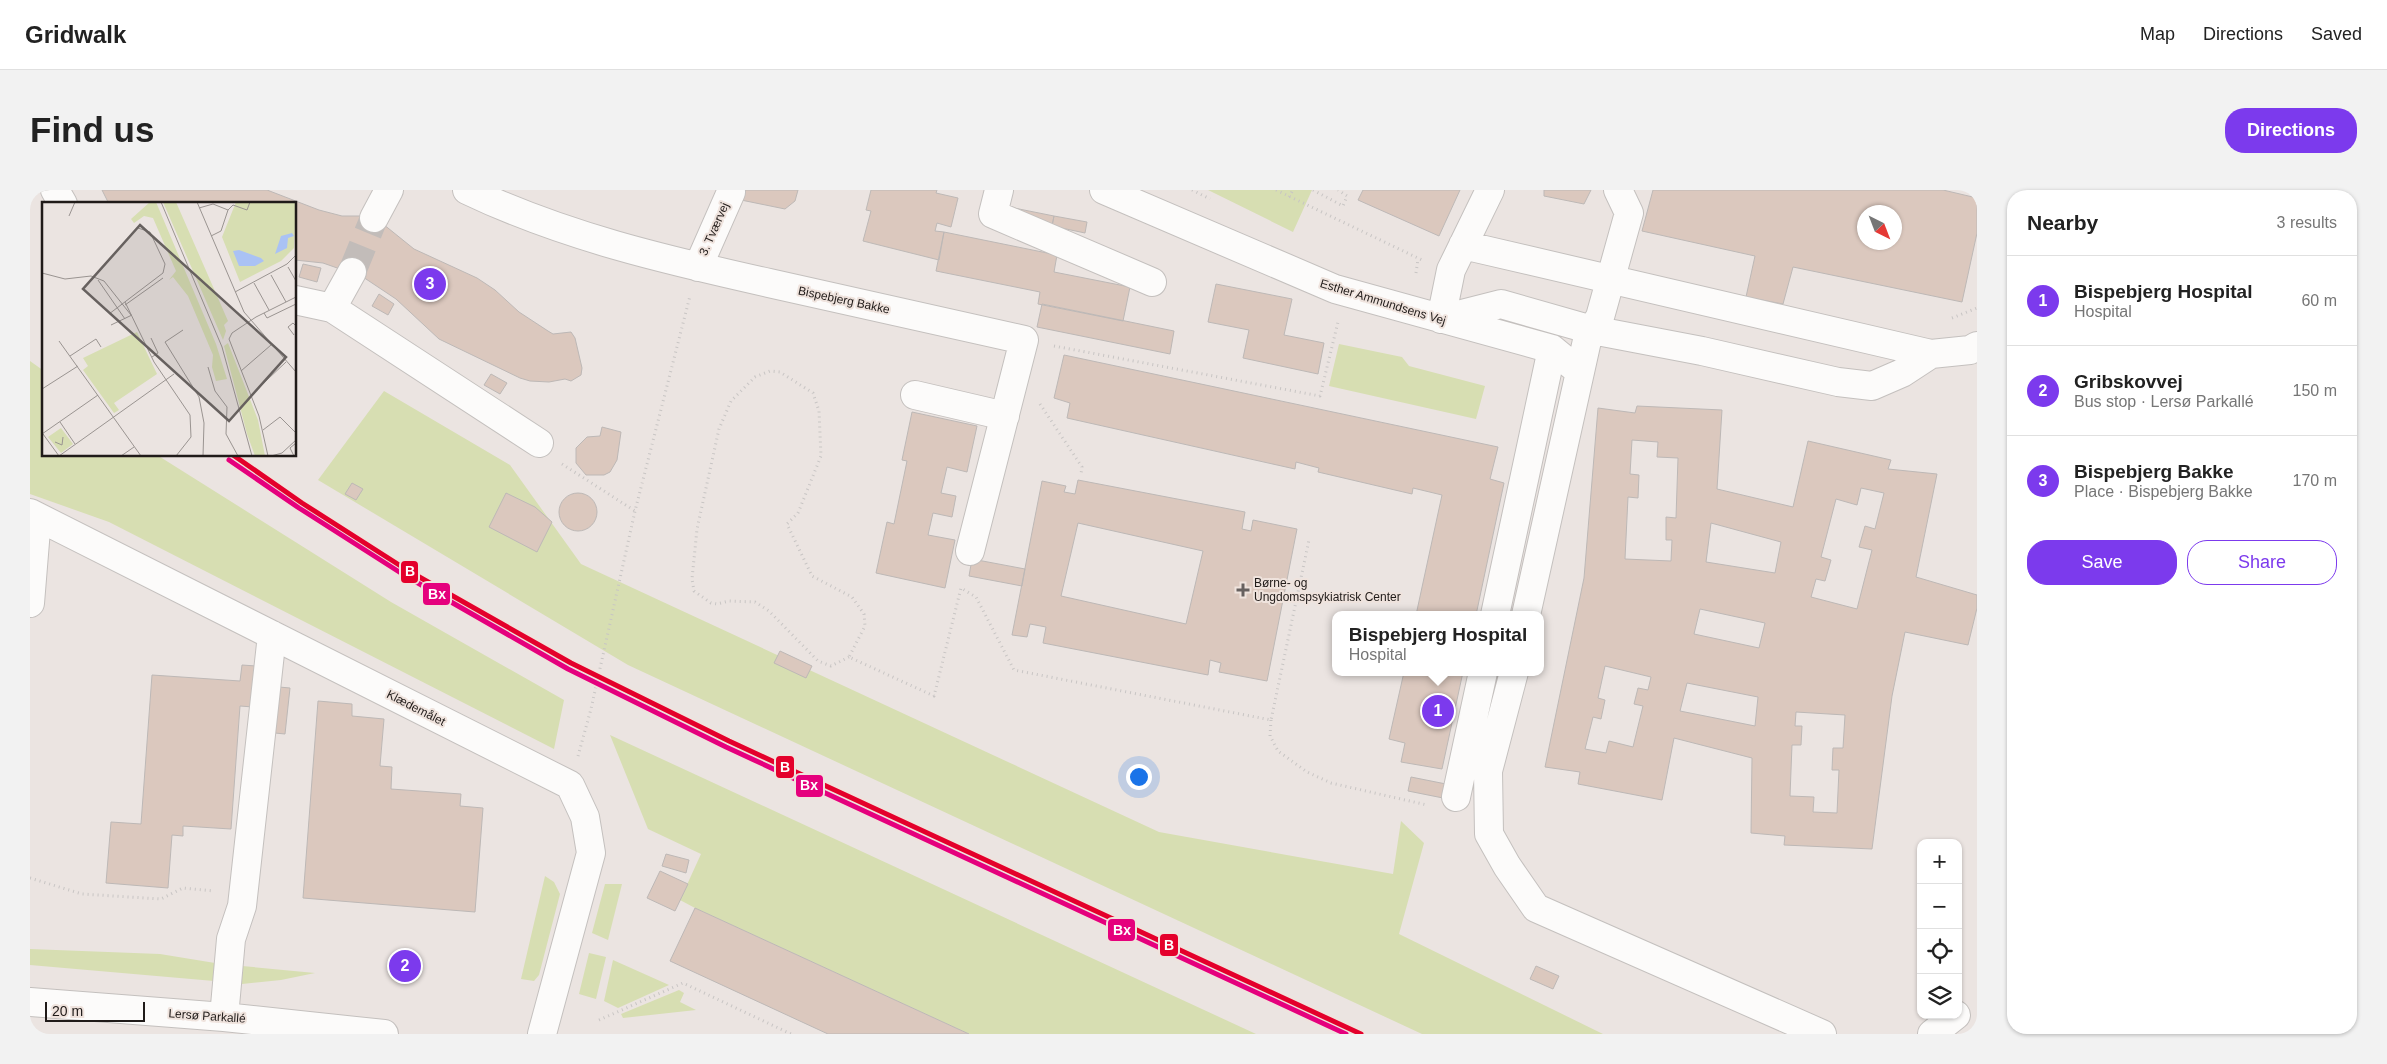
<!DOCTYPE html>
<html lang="en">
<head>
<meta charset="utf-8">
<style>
  :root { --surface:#fff; --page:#f2f2f2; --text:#222; --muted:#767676; --line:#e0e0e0; --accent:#7c3aed }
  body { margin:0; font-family:Helvetica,sans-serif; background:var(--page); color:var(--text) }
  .controls { position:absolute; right:15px; bottom:15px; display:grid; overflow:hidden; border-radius:10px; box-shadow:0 1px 4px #0004 }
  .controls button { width:45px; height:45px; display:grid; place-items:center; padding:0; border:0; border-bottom:1px solid var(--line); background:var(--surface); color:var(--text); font:25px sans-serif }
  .compass { position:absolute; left:1827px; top:15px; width:45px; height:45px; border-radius:50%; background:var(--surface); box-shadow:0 1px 4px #0004; rotate:138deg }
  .scale { position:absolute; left:15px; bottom:12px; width:100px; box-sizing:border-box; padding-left:5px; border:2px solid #201b19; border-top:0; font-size:14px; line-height:18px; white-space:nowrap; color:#201b19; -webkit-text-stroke:4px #efe3dd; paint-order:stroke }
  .you { position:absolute; left:1108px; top:586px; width:18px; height:18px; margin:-12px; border:4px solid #fff; border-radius:50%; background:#1a73e8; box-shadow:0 0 0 8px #1a73e833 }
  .badge { display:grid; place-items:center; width:32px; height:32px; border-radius:50%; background:var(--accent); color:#fff; font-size:16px; font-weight:700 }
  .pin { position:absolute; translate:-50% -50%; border:2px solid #fff; box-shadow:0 1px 5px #0006 }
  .popup { position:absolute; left:1302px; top:421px; width:212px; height:65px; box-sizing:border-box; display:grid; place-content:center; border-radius:10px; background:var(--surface); filter:drop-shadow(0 1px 4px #0005); font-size:16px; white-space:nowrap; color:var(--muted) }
  .popup b { font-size:19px; color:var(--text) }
  .popup::after { content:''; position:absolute; left:50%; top:100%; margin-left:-10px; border:10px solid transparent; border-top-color:var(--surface) }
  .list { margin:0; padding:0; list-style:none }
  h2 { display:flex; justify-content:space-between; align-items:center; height:65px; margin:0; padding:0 20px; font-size:21px }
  h2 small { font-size:16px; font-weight:400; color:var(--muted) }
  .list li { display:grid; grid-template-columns:32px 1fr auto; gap:15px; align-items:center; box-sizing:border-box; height:90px; padding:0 20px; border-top:1px solid var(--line) }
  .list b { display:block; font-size:19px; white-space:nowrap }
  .list p { margin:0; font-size:16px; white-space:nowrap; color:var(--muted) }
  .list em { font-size:16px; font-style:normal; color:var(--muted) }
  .actions { display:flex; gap:10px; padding:15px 20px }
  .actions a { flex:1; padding:11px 0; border:1px solid var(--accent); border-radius:20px; text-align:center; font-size:18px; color:var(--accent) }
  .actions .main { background:var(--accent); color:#fff }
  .icon { flex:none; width:28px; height:28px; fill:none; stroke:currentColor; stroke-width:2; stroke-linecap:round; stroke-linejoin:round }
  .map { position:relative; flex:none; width:1947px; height:844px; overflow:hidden; border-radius:20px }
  header { display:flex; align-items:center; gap:30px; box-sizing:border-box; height:70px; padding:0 25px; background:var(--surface); border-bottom:1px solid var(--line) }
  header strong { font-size:24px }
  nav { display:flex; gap:28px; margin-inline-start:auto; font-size:18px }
  .intro { display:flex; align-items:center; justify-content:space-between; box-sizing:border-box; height:120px; padding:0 30px }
  h1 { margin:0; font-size:35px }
  .button { padding:12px 22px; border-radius:20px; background:var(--accent); color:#fff; font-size:18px; font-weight:700 }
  main { display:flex; gap:30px; padding:0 30px }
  aside { flex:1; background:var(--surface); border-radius:20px; box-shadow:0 1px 4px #0004 }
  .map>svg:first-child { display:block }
  .green { fill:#d7deb2 }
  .building { fill:#dbc8be; stroke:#bdb8b6; fill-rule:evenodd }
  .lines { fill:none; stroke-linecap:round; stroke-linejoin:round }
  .minor-tunnel { stroke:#c2bcb9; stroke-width:28; stroke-dasharray:28 14; stroke-linecap:butt }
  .minor-casing { stroke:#c4c0be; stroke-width:30 }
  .path { stroke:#c8c5c4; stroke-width:3; stroke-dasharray:1 4; stroke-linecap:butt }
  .minor { stroke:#fcfbfa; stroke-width:28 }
  .rail-1-casing { stroke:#efe3dd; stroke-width:9 }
  .rail-2-casing { stroke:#efe3dd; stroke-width:9 }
  .rail-1 { stroke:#e4002b; stroke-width:5 }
  .rail-2 { stroke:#e5007d; stroke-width:5 }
  .poi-dot { fill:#67615f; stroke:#efe3dd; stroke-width:2 }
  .labels { text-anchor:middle; stroke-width:4; stroke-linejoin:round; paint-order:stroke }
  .street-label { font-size:12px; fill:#201b19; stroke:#efe3dd }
  .poi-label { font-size:12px; fill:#201b19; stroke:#efe3dd; text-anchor:start }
  .inset-road { fill:none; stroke:#9a9491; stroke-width:1 }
  .view { fill:#67615f; fill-opacity:0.15; stroke:#67615f; stroke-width:2.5 }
  .inset-edge { fill:none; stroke:#201b19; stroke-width:2.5 }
  .line-badge { stroke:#efe3dd; stroke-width:2 }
  .badge-label { font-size:14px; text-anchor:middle; font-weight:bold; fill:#fff }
</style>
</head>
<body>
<header>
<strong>Gridwalk</strong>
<nav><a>Map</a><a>Directions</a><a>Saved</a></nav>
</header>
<div class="intro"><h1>Find us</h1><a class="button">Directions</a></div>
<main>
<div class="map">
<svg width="1947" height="844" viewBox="0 0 1947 844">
  <rect width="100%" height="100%" fill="#ebe4e1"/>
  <path class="green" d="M1178,0H1282L1263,42Z
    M1309,154L1372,167L1379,176L1455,196L1446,229L1299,196Z
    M0,171L14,181V265H127L361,412L534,510L524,559L79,332L0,304Z
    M354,201L480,275L551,374L1129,642L1363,684L1371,631L1394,653L1369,744L1573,844H1392L598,475L288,290Z
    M580,545L1226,844H939L665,718L650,710L671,664L618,639Z
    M515,686L524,692L530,704L509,785L504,791L491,789Z
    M575,694H592L578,750L562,743Z
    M0,759L130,764L185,773L184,791L0,775Z
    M559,763L576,767L566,809L549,804Z
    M583,770L639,795L588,818L574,811Z
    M212,776L285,783L251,790L212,794Z
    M649,800L654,803L650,812L666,820L593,828L591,824Z"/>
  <path class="building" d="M72,0H237L289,20L312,26H334L353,34L384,59L447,88L465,100L489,122L518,141L523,144L541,142L545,148L552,178L551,185L541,191L535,189L519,192L500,191L490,188L409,149L366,109L333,87L293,73L265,70V14H79Z
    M695,0H768L765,11L755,19L711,10Z
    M841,0H907L906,3L928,8L921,37L907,33L905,41L914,42L909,70L833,51L841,21L836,20Z
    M1333,0H1430L1409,46L1328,10Z
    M1514,0H1561L1554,14L1514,6Z
    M1623,0H1913L1947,8V43L1932,112L1763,77L1753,114L1716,107L1725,66L1612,41ZM1834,22H1864V52H1834Z
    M979,17L1024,26L1022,36Z
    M1024,26L1057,32L1055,43L1022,36Z
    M914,42L1027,65L1024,82L1100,97L1093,131L1008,114L1010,102L906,81Z
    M273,74L291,78L287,92L269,87Z
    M1186,94L1262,109L1254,145L1294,153L1288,184L1213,168L1219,140L1178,132Z
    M349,104L364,114L358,125L342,116Z
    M1012,114L1144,141L1140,164L1007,137Z
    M1034,165L1468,257L1460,289L1474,293L1446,425H1386L1412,305L1383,298L1382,304L1288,282L1289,278L1266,272L1265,279L1037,228L1040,213L1024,208Z
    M461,184L477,193L470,204L454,195Z
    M1607,216L1692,220L1687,299L1763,317L1778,251L1861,270L1858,279L1907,284L1886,387L1947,405V418L1938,455L1875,442L1862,506L1842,659L1754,655L1755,646L1721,643L1722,568L1644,548L1632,610L1548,594L1550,582L1515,577L1554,388L1568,218L1605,223ZM1602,250L1628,252L1627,267L1648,268L1646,328L1636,327V350H1642L1641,371L1595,369L1598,307L1608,308L1609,285L1600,284ZM1831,298L1854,303L1845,339L1835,336L1829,357L1842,360L1827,419L1781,407L1786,389L1795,391L1801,370L1791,367L1806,309L1827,315ZM1681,333L1751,352L1745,383L1676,372ZM1670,419L1735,433L1729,458L1664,444ZM1575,476L1621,487L1618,500L1608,498L1604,514L1613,516L1603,557L1579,551L1576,563L1555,559L1563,527L1571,529L1575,510L1568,508ZM1657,493L1728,507L1725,536L1650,521ZM1766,522L1815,525L1813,558H1803L1802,580H1809L1807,623L1783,622L1784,607L1760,606L1762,555H1771L1772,536H1765Z
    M882,222L947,236L937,282L917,277L911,303L926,306L922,327L903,323L898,345L925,350L915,398L846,383L857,332L864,334L877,271L872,270Z
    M572,237L591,242L587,270L580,282L574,285H556L546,273V258L557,247L570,246Z
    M1048,290L1215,322L1212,339L1221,341L1223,330L1267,339L1237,491L1189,482L1191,473L1180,470L1178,485L1013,453L1016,437L1000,434L997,447L982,445L1012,291L1036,296L1034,302L1045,304ZM1048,333L1173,361L1156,434L1031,406Z
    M322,293L333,299L326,310L315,304Z
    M529 322a19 19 0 1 1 38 0a19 19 0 1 1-38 0Z
    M476,303L505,317L522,332L507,362L459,337Z
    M942,369L995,379L992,396L939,386Z
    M750,461L782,476L776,488L744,473Z
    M212,475L226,476L223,517L210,516L201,639L153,636V646L142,645L138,698L76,693L81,632L111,634L122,485L210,491Z
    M1374,482H1433L1412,579L1371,572L1375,553L1359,549Z
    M249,497L260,498L255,544L245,543Z
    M288,511L322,514V526L354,529L350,576L362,577L361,599L431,604L430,616L453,618L445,722L273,708Z
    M1381,587L1416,594L1413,608L1378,601Z
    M636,664L659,670L656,683L632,676Z
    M630,681L658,694L645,721L617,708Z
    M665,718L939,844H798L640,771Z
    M365,770L385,773L383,781L364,779Z
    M1506,776L1529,786L1523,799L1500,789Z"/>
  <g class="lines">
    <path class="minor-tunnel" d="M322,82L344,28"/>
    <g class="minor-casing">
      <path id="minor" d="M25,0L33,14
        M437,0C533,46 636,70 739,93C824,112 909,131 994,150L940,361
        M969,0L963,24L1122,92
        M1074,0L1305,99L1522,159L1550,182
        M344,28L359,0
        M1433,55L1901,164L1940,160L1947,156
        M668,77L701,2
        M265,110L302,118L509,253
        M302,118L322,82
        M1411,129L1421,80L1460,0
        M1412,129L1471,114L1562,140L1672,161L1808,192L1842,196L1872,183L1901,164
        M885,205L975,226
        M0,323L540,595L555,627L561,663L512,844
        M0,413L7,327
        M1465,425L1522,159
        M1496,425L1558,146L1570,127L1599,23L1588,0
        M1484,482L1458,581L1459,644L1477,676L1506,718L1792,844
        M1426,607L1453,482
        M0,812L194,827L354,844
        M194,827L201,749L212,716L242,445
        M1902,844L1926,825"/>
    </g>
    <path class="path" d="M1162,0L1180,9
      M1246,0L1392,70
      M1283,0L1313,16L1317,6L1308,0
      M1259,7L1263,0
      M1386,83L1388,69
      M1922,128L1947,118
      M1024,156L1290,206L1308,132
      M1010,214L1052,277L1051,284
      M532,274L605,321
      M819,467L801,476L788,471L739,421L725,412L699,411L687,414L681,413L664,401L662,389L667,339L689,239L701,211L725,187L740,181L750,182L783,203L789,221L791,266L768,323L757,334L782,386L822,407L834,424L835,436L819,467L904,506L931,398L946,407L984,480L1241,530L1279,350
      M1241,530L1240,546L1248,561L1277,582L1301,593L1397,615
      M548,566L561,519L605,321L660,106
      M0,688L52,704L131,709L153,698L184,701
      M569,830L653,793L761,844"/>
    <use href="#minor" class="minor"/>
    <g class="rail-1-casing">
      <path id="rail-1" d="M203,265L272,313L377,380L541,473L699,551L1331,844"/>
    </g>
    <g class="rail-2-casing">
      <path id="rail-2" d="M199,270L269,318L374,385L538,479L696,557L1316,844"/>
    </g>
    <use href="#rail-1" class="rail-1"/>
    <use href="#rail-2" class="rail-2"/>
  </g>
  <path class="poi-dot" d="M1210.5 392.5h5v5h5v5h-5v5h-5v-5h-5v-5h5z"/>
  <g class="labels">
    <g class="street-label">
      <text transform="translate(684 39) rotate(-66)" y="4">3. Tværvej</text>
      <text transform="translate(814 110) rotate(12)" y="4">Bispebjerg Bakke</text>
      <text transform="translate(1353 112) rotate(17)" y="4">Esther Ammundsens Vej</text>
      <text transform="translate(386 518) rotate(27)" y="4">Klædemålet</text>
      <text transform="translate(177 826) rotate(4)" y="4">Lersø Parkallé</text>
    </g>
    <g class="poi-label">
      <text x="1224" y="397">Børne- og<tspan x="1224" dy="14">Ungdomspsykiatrisk Center</tspan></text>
    </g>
  </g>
  <g transform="translate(12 12)">
    <rect width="254" height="254" fill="#ebe4e1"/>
    <path d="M108,0H114L174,142L185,177L174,179L170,165L171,153L146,94L131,75L127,78L134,69L111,16L102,14L92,21L89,17ZM121,0H134L186,119L182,123L184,129L181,138ZM194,0H254L252,46L239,59L198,80L180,35ZM95,130L115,172L72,201L77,208L72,211L41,168L46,164L41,156ZM186,141L216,218L223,254H213L205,232L182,144ZM19,226L31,242L19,251L6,235Z" fill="#d7deb2"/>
    <path d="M250,31L252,34L246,36L245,46L233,52L239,34ZM197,48L219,56L222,59L213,64H197L191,49Z" fill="#aac2f4"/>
    <path class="inset-road" d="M119,0L180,145L210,254M155,0L202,110L254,170M157,6L171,2L186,8M27,14L33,0M169,34L179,29L186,8L191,3L205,8L208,0M246,65L254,79M0,71L23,77L49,74L62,79L89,113M229,73L244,100M56,78L83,117M212,81L227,108M193,90L245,62L254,53M83,100L112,160L148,213L149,235L134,254M83,103L121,76M222,111L225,116L254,102M67,112L121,71L123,62L108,30L96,26M69,123L90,113M141,128L123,140L157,195L162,221L161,254M252,133L246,125L251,121L254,124M109,136L116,151L110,155M17,139L99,254M28,154L54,137L59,145M166,165L173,189L185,205L184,232L196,254M199,169L229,143M0,187L36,164M209,193L244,160M18,220L33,242M221,228L238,215L254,231M0,232L56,193M1,232L17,254M13,240L20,243L21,235M17,254L132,172M79,254L92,245M226,254L217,214L187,137L190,131L214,115L254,95M229,254L240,251L254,238M252,254L248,246L254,241"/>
    <path class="view" d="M98,23L244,155L187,219L41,87Z"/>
    <rect width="254" height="254" class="inset-edge"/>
  </g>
  <g class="line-badge">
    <rect x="370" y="370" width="19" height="24" rx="5" fill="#e4002b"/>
    <rect x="392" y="392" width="29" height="24" rx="5" fill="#e5007d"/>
    <rect x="745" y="565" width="20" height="24" rx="5" fill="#e4002b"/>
    <rect x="765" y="584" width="29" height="24" rx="5" fill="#e5007d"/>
    <rect x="1077" y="728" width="29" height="24" rx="5" fill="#e5007d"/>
    <rect x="1129" y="743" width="20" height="24" rx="5" fill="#e4002b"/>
  </g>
  <g class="badge-label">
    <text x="380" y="386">B</text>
    <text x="407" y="409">Bx</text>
    <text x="755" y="582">B</text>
    <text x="779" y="600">Bx</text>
    <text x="1092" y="745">Bx</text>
    <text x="1139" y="760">B</text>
  </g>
</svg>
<div class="controls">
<button>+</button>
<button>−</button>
<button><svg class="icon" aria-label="locate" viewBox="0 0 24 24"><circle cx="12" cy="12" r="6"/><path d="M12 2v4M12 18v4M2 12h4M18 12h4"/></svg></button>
<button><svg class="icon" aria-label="layers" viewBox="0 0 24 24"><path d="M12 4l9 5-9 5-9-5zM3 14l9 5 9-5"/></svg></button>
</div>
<svg class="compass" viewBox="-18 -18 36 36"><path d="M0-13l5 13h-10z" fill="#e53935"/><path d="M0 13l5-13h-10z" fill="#767676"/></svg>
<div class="scale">20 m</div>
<div class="you"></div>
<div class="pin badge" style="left:1408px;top:521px">1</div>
<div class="popup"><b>Bispebjerg Hospital</b>Hospital</div>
<div class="pin badge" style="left:375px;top:776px">2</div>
<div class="pin badge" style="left:400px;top:94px">3</div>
</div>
<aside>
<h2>Nearby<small>3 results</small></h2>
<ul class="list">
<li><span class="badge">1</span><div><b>Bispebjerg Hospital</b><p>Hospital</p></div><em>60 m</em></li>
<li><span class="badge">2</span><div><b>Gribskovvej</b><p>Bus stop · Lersø Parkallé</p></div><em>150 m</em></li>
<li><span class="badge">3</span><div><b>Bispebjerg Bakke</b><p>Place · Bispebjerg Bakke</p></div><em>170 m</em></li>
</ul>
<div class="actions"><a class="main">Save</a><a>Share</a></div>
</aside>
</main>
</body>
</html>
